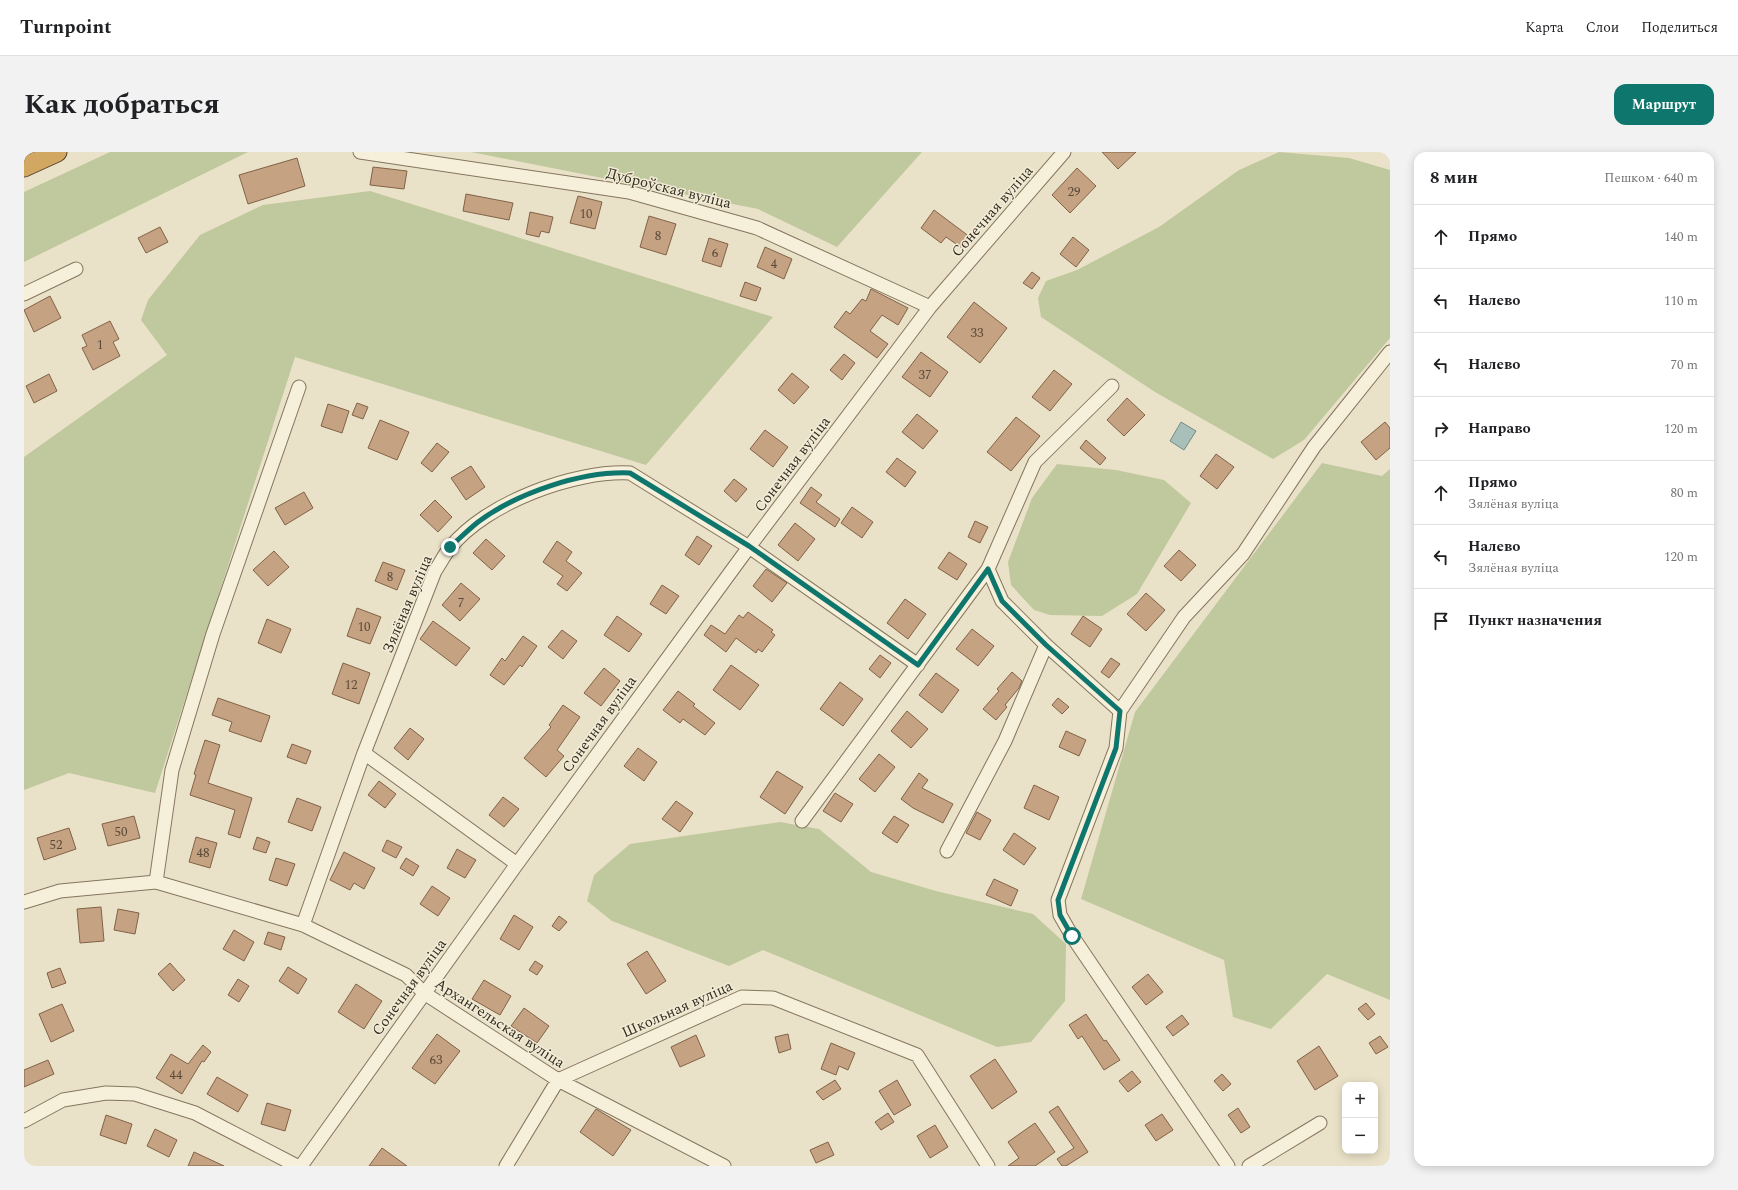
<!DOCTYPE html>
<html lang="ru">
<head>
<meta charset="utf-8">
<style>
  :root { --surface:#fff; --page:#f2f2f2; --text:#202124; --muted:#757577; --line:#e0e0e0; --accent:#0f766e }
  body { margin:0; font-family:Spectral,serif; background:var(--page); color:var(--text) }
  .controls { position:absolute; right:12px; bottom:12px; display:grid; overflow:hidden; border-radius:8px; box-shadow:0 2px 10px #0003 }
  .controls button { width:36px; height:36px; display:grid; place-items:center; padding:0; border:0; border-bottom:1px solid var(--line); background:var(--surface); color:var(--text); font:20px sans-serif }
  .stop { position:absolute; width:12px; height:12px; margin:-9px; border:3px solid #0f766e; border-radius:50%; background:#fff }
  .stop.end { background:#0f766e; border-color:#fff; box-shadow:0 1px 4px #0008 }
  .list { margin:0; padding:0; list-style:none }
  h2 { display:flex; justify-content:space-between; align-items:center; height:52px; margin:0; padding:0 16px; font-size:17px }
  h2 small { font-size:13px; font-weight:400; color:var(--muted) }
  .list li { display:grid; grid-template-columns:26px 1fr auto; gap:12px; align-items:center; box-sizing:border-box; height:64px; padding:0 16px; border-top:1px solid var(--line) }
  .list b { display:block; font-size:15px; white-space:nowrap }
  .list p { margin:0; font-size:13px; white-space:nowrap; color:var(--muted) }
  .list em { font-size:13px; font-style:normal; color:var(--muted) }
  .icon { flex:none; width:22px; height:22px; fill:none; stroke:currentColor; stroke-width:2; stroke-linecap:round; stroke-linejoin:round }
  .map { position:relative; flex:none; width:1366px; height:1014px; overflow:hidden; border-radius:12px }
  header { display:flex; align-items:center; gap:24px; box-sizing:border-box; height:56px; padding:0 20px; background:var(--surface); border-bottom:1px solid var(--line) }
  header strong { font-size:19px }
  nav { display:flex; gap:22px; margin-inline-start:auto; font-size:14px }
  .intro { display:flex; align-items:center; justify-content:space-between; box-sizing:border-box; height:96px; padding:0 24px }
  h1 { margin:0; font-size:28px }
  .button { padding:10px 18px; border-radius:12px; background:var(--accent); color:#fff; font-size:14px; font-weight:700 }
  main { display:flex; gap:24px; padding:0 24px }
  aside { flex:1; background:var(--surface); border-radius:12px; box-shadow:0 2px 10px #0003 }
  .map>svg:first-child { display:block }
  .green { fill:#c0c89d }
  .water { fill:#a8bfba; stroke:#708c87 }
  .building { fill:#c5a282; stroke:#816247 }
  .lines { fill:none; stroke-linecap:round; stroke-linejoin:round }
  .minor-casing { stroke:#85755f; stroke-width:15 }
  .highway-casing { stroke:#534432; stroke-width:21 }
  .minor { stroke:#f6efda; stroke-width:13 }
  .highway { stroke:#d1a762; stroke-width:19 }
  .route { stroke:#0f766e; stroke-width:5 }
  .labels { text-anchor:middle; stroke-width:3; stroke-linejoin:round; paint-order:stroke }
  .number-label { font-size:13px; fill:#5a4a39 }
  .street-label { font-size:15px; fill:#362d21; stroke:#f2ecd7 }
</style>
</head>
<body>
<header>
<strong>Turnpoint</strong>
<nav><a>Карта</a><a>Слои</a><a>Поделиться</a></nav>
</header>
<div class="intro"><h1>Как добраться</h1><a class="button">Маршрут</a></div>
<main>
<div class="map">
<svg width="1366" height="1014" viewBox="0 0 1366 1014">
  <rect width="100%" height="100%" fill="#eae2c8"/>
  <path class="green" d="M86,0H224L0,110V40Z
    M447,0H898L813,95L734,57Z
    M1255,0L1325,6L1366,18V186L1280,288L1249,307L1131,240L1017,165L1014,146L1022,129L1053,118L1135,75L1215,18Z
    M346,39L749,165L622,313L271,205L131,641L45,621L0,638V305L143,203L117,168L124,148L176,83L239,53Z
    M1298,311L1358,324L1366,317V848L1303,822L1247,877L1209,865L1200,808L1057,747L1111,560Z
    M1033,312L1092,318L1140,328L1167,351L1113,442L1078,464L1026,463L1010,458L987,433L984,410L1008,346Z
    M756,670L795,677L847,720L912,739L1009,762L1042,792L1041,849L1007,890L973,895L739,798L705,814L588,769L563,749L570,723L606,692Z"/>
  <path class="water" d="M1157,270L1172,279L1160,298L1146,289Z"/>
  <path class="building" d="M1078,0H1112L1094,17Z
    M273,6L281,34L224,52L215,23Z
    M349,15L383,19L380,37L346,33Z
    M1053,16L1072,34L1046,61L1028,43Z
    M442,42L489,51L485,68L439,59Z
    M554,44L578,50L571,77L546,71Z
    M910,58L946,85L938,96L922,85L917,91L897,76Z
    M506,60L529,65L525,81L517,79L515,85L502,82Z
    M625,64L652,72L642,103L616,95Z
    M136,75L144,90L122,101L114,86Z
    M1049,85L1065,98L1052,115L1036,102Z
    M685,86L704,92L697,115L678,109Z
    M741,95L768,107L760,127L733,115Z
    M1008,120L1016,126L1008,137L999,131Z
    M721,130L737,136L732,149L716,144Z
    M847,137L884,156L874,173L858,163L846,179L864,192L853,206L810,175L822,159L826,162L838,147L842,149Z
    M26,144L37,166L10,180L0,158Z
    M950,150L983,176L956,211L923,185Z
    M86,169L95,187L89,190L96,204L69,218L58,196L63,194L58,183Z
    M897,200L924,220L906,245L878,225Z
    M820,202L831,211L818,228L806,218Z
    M1030,218L1048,232L1026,259L1008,245Z
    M768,221L785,235L770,252L754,238Z
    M25,222L33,239L10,251L2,234Z
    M1103,246L1121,263L1100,284L1083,268Z
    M333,251L344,255L339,267L328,263Z
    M304,252L325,259L318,281L297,274Z
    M893,262L914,279L899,297L878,280Z
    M992,265L1016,284L987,319L963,300Z
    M356,268L385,280L373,308L344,296Z
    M1361,270L1366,276V296L1352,308L1337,290Z
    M741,278L764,295L749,315L726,297Z
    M1062,288L1082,306L1076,313L1056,296Z
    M413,291L425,300L408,320L397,311Z
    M1192,302L1210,315L1193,337L1176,324Z
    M873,306L892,320L881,335L862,320Z
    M447,314L461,335L442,348L427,326Z
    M710,327L723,337L712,350L700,339Z
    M787,335L798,343L792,350L816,367L811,375L776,351Z
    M280,340L289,356L261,373L251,356Z
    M411,348L428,365L414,380L396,363Z
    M828,355L849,370L838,386L817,371Z
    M951,369L964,375L956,391L944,385Z
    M771,371L791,387L774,409L754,393Z
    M673,384L688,394L675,413L661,403Z
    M462,387L481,404L468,418L449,401Z
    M533,389L548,400L542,409L558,421L543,439L533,432L539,424L519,410Z
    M1155,398L1172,413L1157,429L1140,414Z
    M250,399L265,415L244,434L229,418Z
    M925,400L943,412L933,428L914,416Z
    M359,410L381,418L373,438L351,429Z
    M742,417L763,431L748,450L729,434Z
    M437,431L456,447L436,469L418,453Z
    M638,433L655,444L642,462L626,452Z
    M1122,441L1141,458L1122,479L1103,462Z
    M881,447L902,462L884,487L863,471Z
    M333,456L357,465L346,492L323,484Z
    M724,460L749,478L747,480L751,483L738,500L734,497L732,501L712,486L702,500L680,483L687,473L701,482L715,463L719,466Z
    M593,464L618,482L605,500L580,483Z
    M1059,464L1078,477L1066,495L1047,482Z
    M243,467L267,477L257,501L234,491Z
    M409,469L446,496L432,514L396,487Z
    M948,477L970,494L954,514L932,497Z
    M538,478L553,489L539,507L524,495Z
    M499,484L513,494L498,515L496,513L480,533L466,523L478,506L481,509Z
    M856,503L867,511L856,526L845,517Z
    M1087,506L1096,512L1085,526L1077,520Z
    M319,511L346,521L335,552L308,542Z
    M707,513L735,533L716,558L689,538Z
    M580,516L596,529L577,554L560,541Z
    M988,520L998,529L995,536L981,553L983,555L972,568L959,557L975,539L973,537Z
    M912,521L935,538L918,561L895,543Z
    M816,530L839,547L819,574L796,557Z
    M654,539L671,552L669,554L691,571L681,583L659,567L656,571L639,558Z
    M194,546L246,564L237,590L205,579L208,570L188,563Z
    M1034,546L1045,555L1038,562L1028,553Z
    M539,553L556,565L533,598L540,604L522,625L500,606L527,575L525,573Z
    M883,559L904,577L887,596L867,579Z
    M386,576L400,587L384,608L370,596Z
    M1042,579L1062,588L1055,604L1035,595Z
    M181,588L196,593L184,631L228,646L216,686L204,682L211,658L166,643L172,623L170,622Z
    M268,592L287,599L282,612L263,605Z
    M614,596L633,610L620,629L600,614Z
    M855,602L871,615L851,640L835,627Z
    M753,619L779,635L761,662L736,645Z
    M895,621L904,628L898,636L929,652L919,671L889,656L877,647Z
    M355,629L372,642L361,656L344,643Z
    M1010,633L1035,645L1025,668L1000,656Z
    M811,641L829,652L817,670L799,659Z
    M479,645L495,657L480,675L465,663Z
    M273,646L297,655L288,679L264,670Z
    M652,649L669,661L656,680L638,667Z
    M953,660L967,668L956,688L942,681Z
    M110,664L116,686L84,694L78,672Z
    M870,664L885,673L873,691L858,681Z
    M45,676L52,697L20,708L13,686Z
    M990,681L1012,696L1000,713L979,698Z
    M172,685L193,691L186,716L165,710Z
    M233,685L246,690L242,701L229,697Z
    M363,688L378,695L372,706L358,699Z
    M433,697L452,708L441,726L423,716Z
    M320,700L351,716L340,737L330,731L326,738L306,728Z
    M252,706L271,712L263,734L245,728Z
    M382,706L395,714L389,724L376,716Z
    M970,727L994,738L987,754L962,743Z
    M408,734L426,746L414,764L396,752Z
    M77,755L80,789L56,791L53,757Z
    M94,757L115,761L111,782L90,778Z
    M490,763L509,775L495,798L476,787Z
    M535,764L543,770L535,779L528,774Z
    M210,778L230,790L220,809L199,797Z
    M244,780L261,785L257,798L240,792Z
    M623,799L642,829L622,842L603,812Z
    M511,809L519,814L513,823L505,818Z
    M146,811L161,828L149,839L134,822Z
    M264,815L283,827L274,842L255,829Z
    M36,816L42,831L28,836L23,821Z
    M1124,822L1139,840L1122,853L1108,835Z
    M214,827L225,834L215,850L204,843Z
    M460,828L487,844L476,863L448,847Z
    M332,832L358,849L340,877L314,860Z
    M1342,851L1351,862L1344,868L1334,857Z
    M38,852L50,879L27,890L15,862Z
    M500,856L525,874L513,891L487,874Z
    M1062,862L1080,889L1082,888L1096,908L1080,918L1058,884L1054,887L1045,873Z
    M1158,863L1165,872L1149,884L1142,875Z
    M413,882L436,899L411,932L388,916Z
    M764,882L767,897L755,901L751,885Z
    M672,883L681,904L656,915L647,895Z
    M1356,884L1364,895L1352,902L1345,891Z
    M807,891L831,901L824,918L815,914L812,923L797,917Z
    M179,893L187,900L180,910L178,909L158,942L132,926L147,902L164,912Z
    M1295,894L1314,924L1291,938L1273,909Z
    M971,907L993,940L968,957L946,924Z
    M24,908L30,922L0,935V918Z
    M1108,919L1117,930L1104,940L1095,929Z
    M1198,922L1207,932L1199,939L1190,929Z
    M193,925L224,943L214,960L183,942Z
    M811,928L817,937L799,948L792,940Z
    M873,928L887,953L870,963L855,939Z
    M243,951L267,958L261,979L237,972Z
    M1034,954L1064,1000L1042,1014H1038L1033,1007L1050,996L1025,960Z
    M1214,956L1226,975L1217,981L1204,963Z
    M572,957L607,978L589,1004L556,980Z
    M864,961L870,970L857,978L851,970Z
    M1138,962L1149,978L1132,989L1121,973Z
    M82,963L108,972L102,992L76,983Z
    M1011,971L1031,1000L1011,1014H984L995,1006L984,990Z
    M911,973L924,995L906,1006L893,984Z
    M131,977L153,988L145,1005L123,994Z
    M804,990L810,1003L792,1011L786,998Z
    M358,996L383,1014H345Z
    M170,1000L200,1014H164Z"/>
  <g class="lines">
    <g class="minor-casing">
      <path id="minor" d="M336,0L605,40L733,76L906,155
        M0,142L52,117
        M964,417L978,449L1022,493L1096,559
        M340,601L493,712
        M778,669L964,417L1011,310L1088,234
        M923,699L981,589L1022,493
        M132,730L148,618L189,482L275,235
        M0,750L36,739L132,730L279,773L382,823L400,841L534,928L700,1014
        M279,773L340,601L411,419C416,412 420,403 426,396C461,351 551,318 606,321L725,395L894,513
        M0,969L39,948L82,941L111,942L171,961L273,1014
        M277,1014L493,712L725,395L906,155L1040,0
        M482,1014L534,928L718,845L749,846L893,903L964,1014
        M1204,1014L1048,784L1036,763L1034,748L1092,596L1096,559L1160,465L1219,402L1290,295L1366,200
        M1225,1014L1296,971"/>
    </g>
    <g class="highway-casing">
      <path id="highway" d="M0,15L33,0"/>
    </g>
    <use href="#minor" class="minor"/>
    <use href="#highway" class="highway"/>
  </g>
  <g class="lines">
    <path class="route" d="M426,395C435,387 444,378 454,370C493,341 557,319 606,321L725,394L894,513L964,417L978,449L1022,493L1096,559L1092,596L1034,748L1036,763L1048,784"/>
  </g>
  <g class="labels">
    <g class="number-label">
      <text x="1050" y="44">29</text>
      <text x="562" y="66">10</text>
      <text x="634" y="88">8</text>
      <text x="691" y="105">6</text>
      <text x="750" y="116">4</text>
      <text x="953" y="185">33</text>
      <text x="76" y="197">1</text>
      <text x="901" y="227">37</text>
      <text x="366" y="429">8</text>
      <text x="437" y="455">7</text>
      <text x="340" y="479">10</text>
      <text x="327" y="537">12</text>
      <text x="97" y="684">50</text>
      <text x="32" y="697">52</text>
      <text x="179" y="705">48</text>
      <text x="412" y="912">63</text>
      <text x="152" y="927">44</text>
    </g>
    <g class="street-label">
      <text transform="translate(645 36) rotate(14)" y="5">Дуброўская вуліца</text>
      <text transform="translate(968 59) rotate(-49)" y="5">Сонечная вуліца</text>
      <text transform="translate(768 312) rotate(-53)" y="5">Сонечная вуліца</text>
      <text transform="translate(383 452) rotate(-67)" y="5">Зялёная вуліца</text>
      <text transform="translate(575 572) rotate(-54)" y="5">Сонечная вуліца</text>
      <text transform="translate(385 835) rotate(-54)" y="5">Сонечная вуліца</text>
      <text transform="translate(653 857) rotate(-24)" y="5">Школьная вуліца</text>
      <text transform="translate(476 871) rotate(33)" y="5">Архангельская вуліца</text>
    </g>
  </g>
</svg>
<div class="controls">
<button>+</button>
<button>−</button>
</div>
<div class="stop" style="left:1048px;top:784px"></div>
<div class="stop end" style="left:426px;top:395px"></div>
</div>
<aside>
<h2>8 мин<small>Пешком · 640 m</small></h2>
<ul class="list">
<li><svg class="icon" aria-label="ahead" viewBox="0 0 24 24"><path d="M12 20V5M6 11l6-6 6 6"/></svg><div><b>Прямо</b></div><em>140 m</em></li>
<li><svg class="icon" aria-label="left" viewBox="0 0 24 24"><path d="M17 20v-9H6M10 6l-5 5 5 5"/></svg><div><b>Налево</b></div><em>110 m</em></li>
<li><svg class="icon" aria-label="left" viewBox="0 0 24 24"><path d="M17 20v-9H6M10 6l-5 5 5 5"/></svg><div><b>Налево</b></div><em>70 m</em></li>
<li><svg class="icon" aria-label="right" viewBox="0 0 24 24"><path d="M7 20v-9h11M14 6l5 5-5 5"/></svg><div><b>Направо</b></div><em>120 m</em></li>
<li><svg class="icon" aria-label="ahead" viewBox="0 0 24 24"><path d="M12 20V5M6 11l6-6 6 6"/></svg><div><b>Прямо</b><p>Зялёная вуліца</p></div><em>80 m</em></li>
<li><svg class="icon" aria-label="left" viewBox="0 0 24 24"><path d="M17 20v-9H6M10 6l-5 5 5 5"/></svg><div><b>Налево</b><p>Зялёная вуліца</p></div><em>120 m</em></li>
<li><svg class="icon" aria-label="arrive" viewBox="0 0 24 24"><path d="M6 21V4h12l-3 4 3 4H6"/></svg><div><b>Пункт назначения</b></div></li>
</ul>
</aside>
</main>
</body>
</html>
